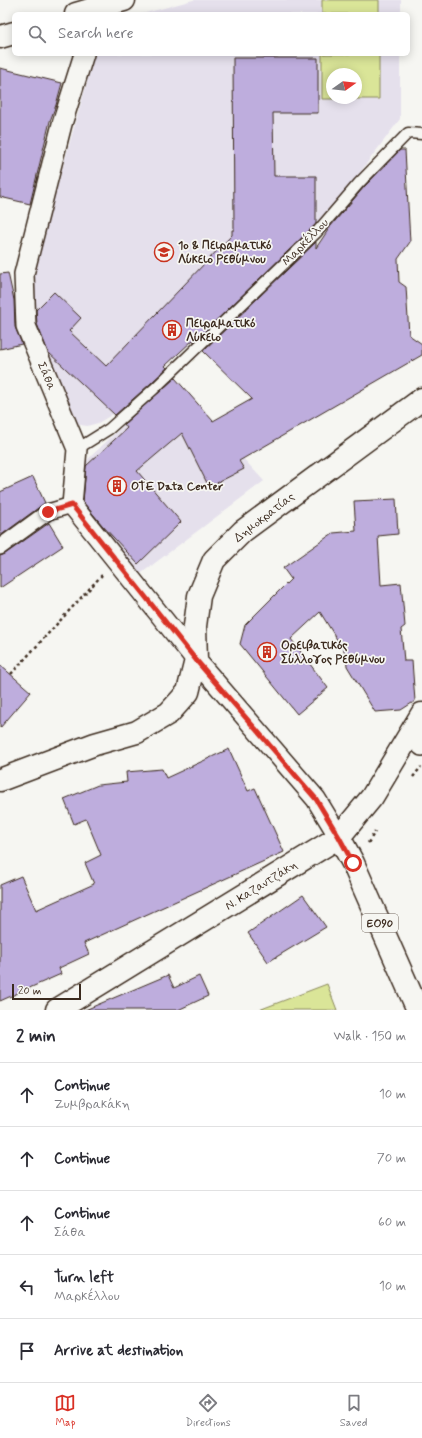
<!DOCTYPE html>
<html lang="en">
<head>
<meta charset="utf-8">
<style>
  :root { --surface:#fff; --page:#f7f7f7; --text:#2b2b33; --muted:#7c7c81; --line:#e1e1e2; --accent:#d93025 }
  body { margin:0; font-family:Mynerve,sans-serif; background:var(--page); color:var(--text) }
  .compass { position:absolute; left:326px; top:68px; width:36px; height:36px; border-radius:50%; background:var(--surface); box-shadow:0 2px 10px #0003; rotate:75deg }
  .scale { position:absolute; left:12px; bottom:10px; width:69px; box-sizing:border-box; padding-left:4px; border:2px solid #3b2a1e; border-top:0; font-size:11px; line-height:14px; white-space:nowrap; color:#3b2a1e; -webkit-text-stroke:3px #f6f6f2; paint-order:stroke }
  .stop { position:absolute; width:12px; height:12px; margin:-9px; border:3px solid #d93025; border-radius:50%; background:#fff }
  .stop.end { background:#d93025; border-color:#fff; box-shadow:0 1px 4px #0008 }
  .list { margin:0; padding:0; list-style:none }
  h2 { display:flex; justify-content:space-between; align-items:center; height:52px; margin:0; padding:0 16px; font-size:17px }
  h2 small { font-size:13px; font-weight:400; color:var(--muted) }
  .list li { display:grid; grid-template-columns:26px 1fr auto; gap:12px; align-items:center; box-sizing:border-box; height:64px; padding:0 16px; border-top:1px solid var(--line) }
  .list b { display:block; font-size:15px; white-space:nowrap }
  .list p { margin:0; font-size:13px; white-space:nowrap; color:var(--muted) }
  .list em { font-size:13px; font-style:normal; color:var(--muted) }
  .icon { flex:none; width:22px; height:22px; fill:none; stroke:currentColor; stroke-width:2; stroke-linecap:round; stroke-linejoin:round }
  .map { position:relative; flex:none; width:422px; height:1010px; overflow:hidden }
  .search { position:absolute; background:var(--surface); box-shadow:0 2px 10px #0003; left:12px; right:12px; top:12px; height:44px; display:flex; align-items:center; gap:10px; box-sizing:border-box; padding:0 14px; border-radius:6px; color:var(--muted); font-size:15px }
  .sheet { height:372px; background:var(--surface) }
  nav { display:flex; justify-content:space-around; align-items:center; box-sizing:border-box; height:56px; border-top:1px solid var(--line); background:var(--surface); font-size:11px; color:var(--muted) }
  nav a { display:grid; justify-items:center; gap:2px }
  nav .on { color:var(--accent) }
  .map>svg:first-child { display:block }
  .built { fill:#e5e0ec; fill-rule:evenodd }
  .green { fill:#dae598; stroke:#8a885b; fill-rule:evenodd }
  .building { fill:#beaddd; stroke:#3b2a1e }
  .lines { fill:none; stroke-linecap:round; stroke-linejoin:round }
  .service-casing { stroke:#3b2a1e; stroke-width:13 }
  .pedestrian-casing { stroke:#3b2a1e; stroke-width:18 }
  .minor-casing { stroke:#3b2a1e; stroke-width:22 }
  .tertiary-casing { stroke:#3b2a1e; stroke-width:25 }
  .secondary-casing { stroke:#3b2a1e; stroke-width:25 }
  .primary-casing { stroke:#3b2a1e; stroke-width:25 }
  .path { stroke:#3b2a1e; stroke-width:2.5; stroke-dasharray:3 3; stroke-linecap:butt }
  .service { stroke:#f6f6f2; stroke-width:10 }
  .pedestrian { stroke:#f6f6f2; stroke-width:15 }
  .minor { stroke:#f6f6f2; stroke-width:19 }
  .tertiary { stroke:#f6f6f2; stroke-width:22 }
  .secondary { stroke:#f6f6f2; stroke-width:22 }
  .primary { stroke:#f6f6f2; stroke-width:22 }
  .route { stroke:#d93025; stroke-width:5 }
  .labels { text-anchor:middle; stroke-width:3.5; stroke-linejoin:round; paint-order:stroke }
  .shield { fill:#f6f6f2; stroke:#73675e; stroke-width:1 }
  .shield-label { font-size:11px; font-weight:bold; fill:#3b2a1e }
  .street-label { font-size:12px; fill:#3b2a1e; stroke:#f6f6f2 }
  .poi-label { font-size:12px; font-weight:bold; fill:#3b2a1e; stroke:#f6f6f2; text-anchor:start }
</style>
</head>
<body>
<div class="map">
<svg width="422" height="1010" viewBox="0 0 422 1010">
  <rect width="100%" height="100%" fill="#f6f6f2"/>
  <filter id="ink" filterUnits="userSpaceOnUse"><feTurbulence type="fractalNoise" baseFrequency=".025" numOctaves="2"/><feDisplacementMap in="SourceGraphic" scale="8" xChannelSelector="R" yChannelSelector="G"/><feConvolveMatrix kernelMatrix="1 2 1 2 8 2 1 2 1" color-interpolation-filters="sRGB"/></filter>
  <g filter="url(#ink)">
    <path class="built" d="M193,0H401V14H142Z
      M95,54H400V119L322,223L113,414L98,423L87,426L75,424L29,326L30,282ZM332,74H356V98H332Z
      M171,380L264,481L139,575L77,504L83,464Z"/>
    <path class="green" d="M322,0H379V14H322Z
      M322,54H379V99H322ZM332,74H356V98H332Z
      M327,984L337,1010H259Z"/>
    <path class="building" d="M233,58H318V113H273L274,176H316V224L194,342L193,340L165,366L167,368L150,384L115,415L48,352L37,324L36,310L54,292L81,318L69,331L106,366L232,235V230H234Z
      M0,68L62,83L56,105L50,121L30,204L0,197Z
      M400,150H405L410,242L398,259L399,282L406,287L409,335L422,344V355L239,461L244,469L209,487L182,433L137,471L181,522L138,564L102,525L83,502L86,466L127,428L124,424L175,378L213,421L252,399L203,351L316,242V248L330,227L364,187Z
      M8,273L14,300L15,327L22,344L0,349V274Z
      M33,477L45,503L0,536V492Z
      M396,499L398,534L378,536L381,585L401,583L405,626L401,629L404,661H412L415,701L401,710L375,712L347,666L346,654L320,612L291,639L328,688L297,714L240,644L245,625L291,579L283,568L333,533L356,531L354,501Z
      M49,523L63,546L0,588V556L5,554Z
      M0,665L31,692L0,728Z
      M229,749L248,791L255,788L284,852L84,943L89,954L59,968L61,974L0,1001V885L21,876L36,910L94,884L85,863L101,855L86,819L74,824L64,799L98,785L127,782L126,772L162,769L166,778Z
      M303,895L326,927L268,962L248,933Z
      M168,975L174,988L199,976L208,996L178,1010H85Z"/>
    <g class="lines">
      <g class="service-casing">
        <path id="service" d="M77,449L109,429L154,389L316,233L359,183L408,133L422,134"/>
      </g>
      <g class="pedestrian-casing">
        <path id="pedestrian" d="M0,547L48,512L72,505"/>
      </g>
      <g class="minor-casing">
        <path id="minor" d="M84,54L62,124L24,274L26,326L77,449L72,505L196,660L316,799L339,837
          M410,734L422,746"/>
      </g>
      <g class="tertiary-casing">
        <path id="tertiary" d="M0,780L95,744L137,732L169,713L188,692L196,660L195,626L199,596L214,560L243,531L422,399
          M57,1010L339,837"/>
      </g>
      <g class="secondary-casing">
        <path id="secondary" d="M76,14L124,0
          M0,37L14,33"/>
      </g>
      <g class="primary-casing">
        <path id="primary" d="M418,1010L353,863L339,837L372,797L422,714"/>
      </g>
      <path class="path" d="M11,674L102,575
        M413,777L421,767
        M368,843L375,832"/>
      <use href="#service" class="service"/>
      <use href="#pedestrian" class="pedestrian"/>
      <use href="#minor" class="minor"/>
      <use href="#tertiary" class="tertiary"/>
      <use href="#secondary" class="secondary"/>
      <use href="#primary" class="primary"/>
    </g>
  </g>
  <g class="lines" filter="url(#ink)">
    <path class="route" d="M48,512L72,505L196,660L316,799L339,837L353,863"/>
  </g>
  <defs>
    <g id="school-ring" transform="scale(1)"><circle r="9.5" fill="#f6f6f2" stroke="#c8321e" stroke-width="1.5"/><path d="M0-5L7-2L0 1L-7-2ZM-4 1L0 2.5L4 1V4Q0 6-4 4Z" fill="#c8321e"/></g>
    <g id="building-ring" transform="scale(1)"><circle r="9.5" fill="#f6f6f2" stroke="#c8321e" stroke-width="1.5"/><path d="M-4-6H4V6H1V3H-1V6H-4ZM-2.5-4.3h1.7v1.8h-1.7ZM.8-4.3h1.7v1.8H.8ZM-2.5-1h1.7V.8h-1.7ZM.8-1h1.7V.8H.8Z" fill="#c8321e"/></g>
  </defs>
  <g fill-rule="evenodd">
    <use href="#school-ring" x="164" y="252"/>
    <use href="#building-ring" x="172" y="330"/>
    <use href="#building-ring" x="117" y="486"/>
    <use href="#building-ring" x="267" y="652"/>
  </g>
  <g class="labels">
    <rect class="shield" x="362" y="914" width="36" height="18" rx="3"/>
    <g class="shield-label">
      <text x="380" y="927">ΕΟ90</text>
    </g>
    <g class="street-label">
      <text transform="translate(305 242) rotate(-46)" y="4">Μαρκέλλου</text>
      <text transform="translate(47 376) rotate(67)" y="4">Σάθα</text>
      <text transform="translate(264 517) rotate(-38)" y="4">Δημοκρατίας</text>
      <text transform="translate(261 885) rotate(-32)" y="4">Ν. Καζαντζάκη</text>
    </g>
    <g class="poi-label">
      <text x="178" y="249">1ο &amp; Πειραματικό<tspan x="178" dy="14">Λύκειο Ρεθύμνου</tspan></text>
      <text x="186" y="327">Πειραματικό<tspan x="186" dy="14">Λύκειο</tspan></text>
      <text x="131" y="490">OTE Data Center</text>
      <text x="281" y="649">Ορειβατικός<tspan x="281" dy="14">Σύλλογος Ρεθύμνου</tspan></text>
    </g>
  </g>
</svg>
<svg class="compass" viewBox="-18 -18 36 36"><path d="M0-13l5 13h-10z" fill="#e53935"/><path d="M0 13l5-13h-10z" fill="#7c7c81"/></svg>
<div class="scale">20 m</div>
<div class="stop" style="left:353px;top:863px"></div>
<div class="stop end" style="left:48px;top:512px"></div>
<div class="search"><svg class="icon" aria-label="search" viewBox="0 0 24 24"><circle cx="10" cy="10" r="6"/><path d="M15 15l6 6"/></svg>Search here</div>
</div>
<section class="sheet">
<h2>2 min<small>Walk · 150 m</small></h2>
<ul class="list">
<li><svg class="icon" aria-label="ahead" viewBox="0 0 24 24"><path d="M12 20V5M6 11l6-6 6 6"/></svg><div><b>Continue</b><p>Ζυμβρακάκη</p></div><em>10 m</em></li>
<li><svg class="icon" aria-label="ahead" viewBox="0 0 24 24"><path d="M12 20V5M6 11l6-6 6 6"/></svg><div><b>Continue</b></div><em>70 m</em></li>
<li><svg class="icon" aria-label="ahead" viewBox="0 0 24 24"><path d="M12 20V5M6 11l6-6 6 6"/></svg><div><b>Continue</b><p>Σάθα</p></div><em>60 m</em></li>
<li><svg class="icon" aria-label="left" viewBox="0 0 24 24"><path d="M17 20v-9H6M10 6l-5 5 5 5"/></svg><div><b>Turn left</b><p>Μαρκέλλου</p></div><em>10 m</em></li>
<li><svg class="icon" aria-label="arrive" viewBox="0 0 24 24"><path d="M6 21V4h12l-3 4 3 4H6"/></svg><div><b>Arrive at destination</b></div></li>
</ul>
</section>
<nav>
<a class="on"><svg class="icon" aria-label="map" viewBox="0 0 24 24"><path d="M3 6l6-2 6 2 6-2v14l-6 2-6-2-6 2zM9 4v14M15 6v14"/></svg>Map</a>
<a><svg class="icon" aria-label="directions" viewBox="0 0 24 24"><path d="M12 3l9 9-9 9-9-9zM9 14v-3h6M13 9l2 2-2 2"/></svg>Directions</a>
<a><svg class="icon" aria-label="saved" viewBox="0 0 24 24"><path d="M7 4h10v16l-5-4-5 4z"/></svg>Saved</a>
</nav>
</body>
</html>
